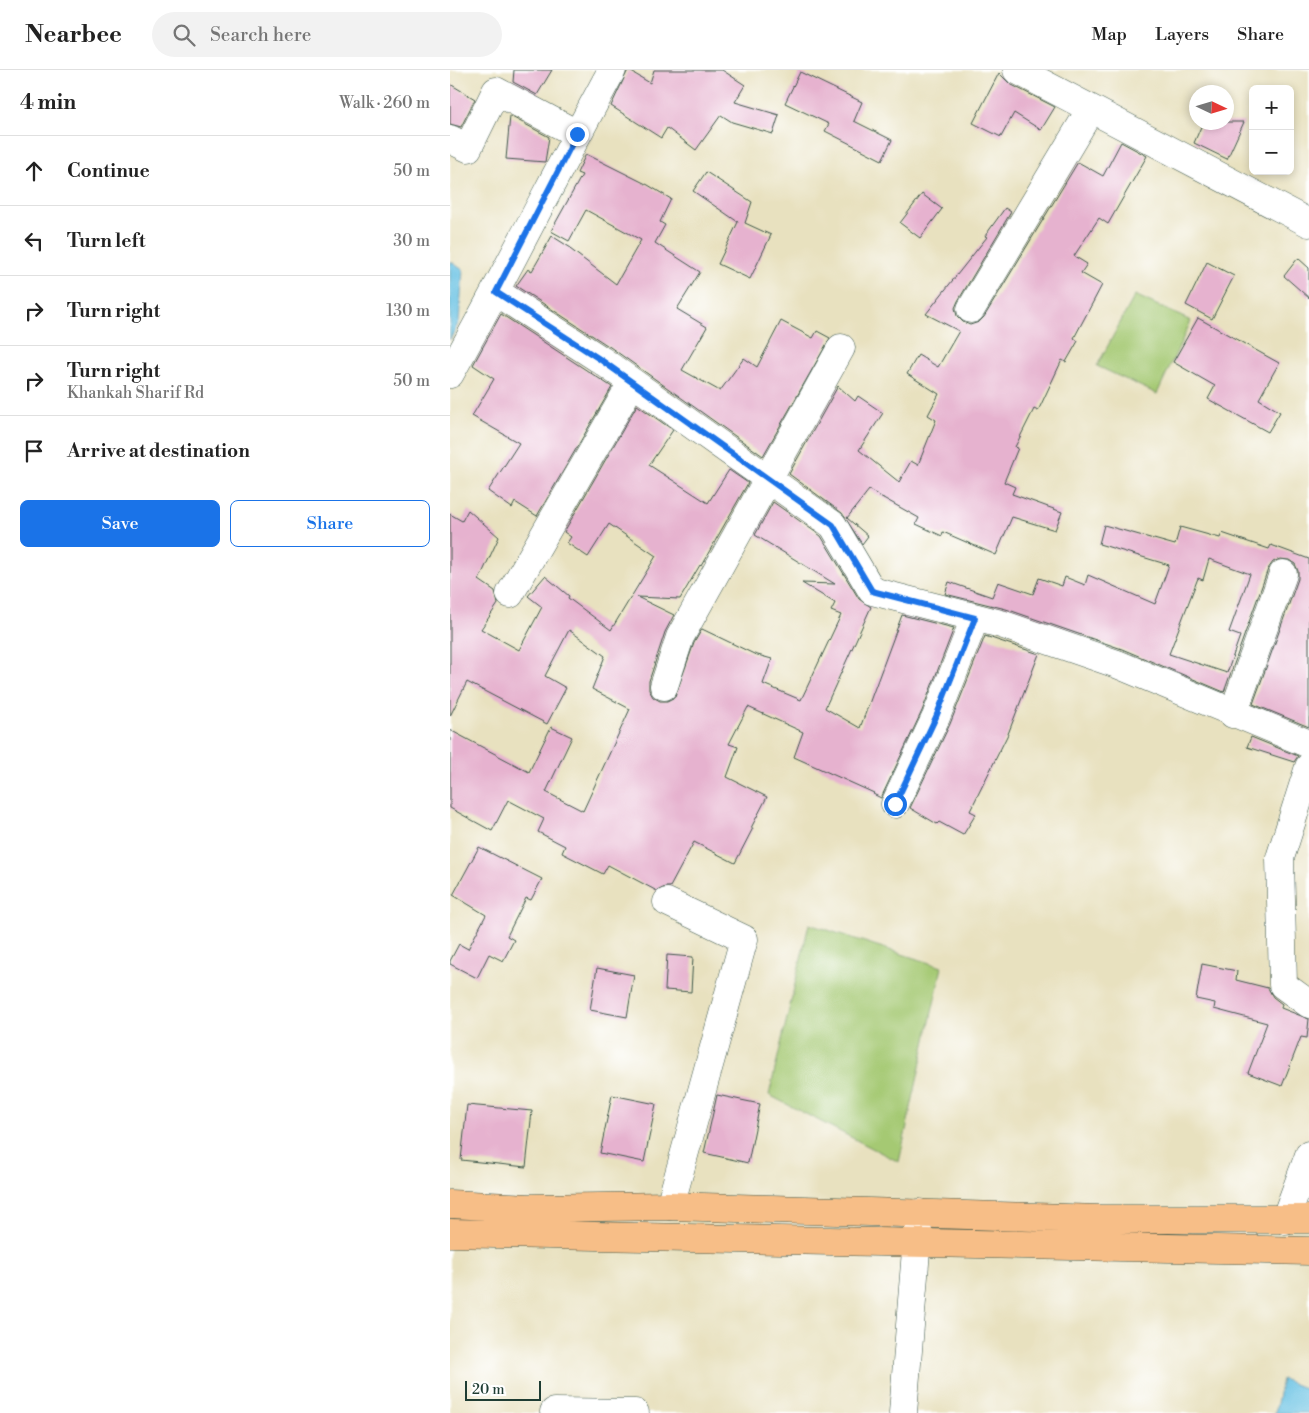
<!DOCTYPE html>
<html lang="en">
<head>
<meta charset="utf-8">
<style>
  :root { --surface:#fff; --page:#f2f2f2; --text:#222; --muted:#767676; --line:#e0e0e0; --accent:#1a73e8 }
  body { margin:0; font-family:"Libre Bodoni",serif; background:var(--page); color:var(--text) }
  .controls { position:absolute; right:15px; top:15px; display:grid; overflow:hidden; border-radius:8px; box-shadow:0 2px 8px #0003 }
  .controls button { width:45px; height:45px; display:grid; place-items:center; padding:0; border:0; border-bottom:1px solid var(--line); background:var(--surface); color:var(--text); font:25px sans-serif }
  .compass { position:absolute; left:739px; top:15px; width:45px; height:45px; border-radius:50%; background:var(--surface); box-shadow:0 2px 8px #0003; rotate:94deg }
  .scale { position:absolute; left:15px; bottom:12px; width:76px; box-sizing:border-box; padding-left:5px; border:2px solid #1f3d34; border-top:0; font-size:14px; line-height:18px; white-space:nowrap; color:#1f3d34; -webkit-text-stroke:4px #fff; paint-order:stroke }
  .stop { position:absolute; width:15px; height:15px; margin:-11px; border:4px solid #1a73e8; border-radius:50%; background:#fff }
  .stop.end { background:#1a73e8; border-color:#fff; box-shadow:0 1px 5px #0008 }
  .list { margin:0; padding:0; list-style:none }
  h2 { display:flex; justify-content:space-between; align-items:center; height:65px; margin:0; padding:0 20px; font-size:21px }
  h2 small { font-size:16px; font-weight:400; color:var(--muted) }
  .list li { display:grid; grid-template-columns:32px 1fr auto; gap:15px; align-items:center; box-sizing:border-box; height:70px; padding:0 20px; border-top:1px solid var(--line) }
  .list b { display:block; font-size:19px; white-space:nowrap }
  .list p { margin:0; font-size:16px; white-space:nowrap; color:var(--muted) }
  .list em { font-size:16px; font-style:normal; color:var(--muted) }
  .actions { display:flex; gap:10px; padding:15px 20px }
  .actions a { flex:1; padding:11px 0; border:1px solid var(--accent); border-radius:8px; text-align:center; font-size:18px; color:var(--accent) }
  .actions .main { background:var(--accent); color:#fff }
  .icon { flex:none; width:28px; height:28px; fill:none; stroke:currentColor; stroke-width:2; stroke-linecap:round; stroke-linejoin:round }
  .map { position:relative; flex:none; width:859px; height:1343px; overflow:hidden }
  header { display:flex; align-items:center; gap:30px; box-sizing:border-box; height:70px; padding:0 25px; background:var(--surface); border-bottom:1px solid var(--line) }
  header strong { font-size:24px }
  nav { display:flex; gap:28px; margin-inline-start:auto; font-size:18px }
  .search { width:350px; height:45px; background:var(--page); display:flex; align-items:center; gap:12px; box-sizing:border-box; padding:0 18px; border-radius:28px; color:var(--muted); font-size:19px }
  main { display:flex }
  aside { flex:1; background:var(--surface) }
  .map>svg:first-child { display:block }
  .green { fill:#a5c973; stroke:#628354 }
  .water { fill:#64c0e2; stroke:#427e8b }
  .building { fill:#e6b2cf; fill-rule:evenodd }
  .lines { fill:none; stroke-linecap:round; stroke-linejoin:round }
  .minor-casing { stroke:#3d5649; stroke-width:29 }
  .major-casing { stroke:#3d5649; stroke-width:29 }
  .minor { stroke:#fff; stroke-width:28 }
  .major { stroke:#f7be87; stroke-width:28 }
  .route { stroke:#1a73e8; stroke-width:6 }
</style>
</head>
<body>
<header>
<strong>Nearbee</strong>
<div class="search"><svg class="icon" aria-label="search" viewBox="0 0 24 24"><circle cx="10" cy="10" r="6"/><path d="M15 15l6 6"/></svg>Search here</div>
<nav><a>Map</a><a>Layers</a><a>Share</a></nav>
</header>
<main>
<aside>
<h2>4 min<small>Walk · 260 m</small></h2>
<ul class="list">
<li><svg class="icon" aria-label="ahead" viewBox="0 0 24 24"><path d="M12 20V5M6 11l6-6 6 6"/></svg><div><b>Continue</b></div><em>50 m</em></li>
<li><svg class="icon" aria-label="left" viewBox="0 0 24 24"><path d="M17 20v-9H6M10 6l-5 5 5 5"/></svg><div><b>Turn left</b></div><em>30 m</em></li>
<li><svg class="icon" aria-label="right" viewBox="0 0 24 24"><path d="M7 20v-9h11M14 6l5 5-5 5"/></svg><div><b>Turn right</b></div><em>130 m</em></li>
<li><svg class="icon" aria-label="right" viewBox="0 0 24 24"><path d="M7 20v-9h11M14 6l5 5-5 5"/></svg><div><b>Turn right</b><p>Khankah Sharif Rd</p></div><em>50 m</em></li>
<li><svg class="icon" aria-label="arrive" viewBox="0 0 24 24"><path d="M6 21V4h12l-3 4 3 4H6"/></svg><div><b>Arrive at destination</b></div></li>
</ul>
<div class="actions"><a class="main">Save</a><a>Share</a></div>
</aside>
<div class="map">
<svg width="859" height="1343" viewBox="0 0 859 1343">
  <rect width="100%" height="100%" fill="#fff"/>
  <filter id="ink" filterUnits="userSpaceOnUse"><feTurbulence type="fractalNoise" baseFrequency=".02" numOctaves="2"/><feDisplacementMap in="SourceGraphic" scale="10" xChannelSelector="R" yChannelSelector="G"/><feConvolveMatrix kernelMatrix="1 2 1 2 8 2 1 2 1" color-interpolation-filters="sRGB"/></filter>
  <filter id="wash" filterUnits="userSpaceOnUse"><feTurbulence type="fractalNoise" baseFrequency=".0096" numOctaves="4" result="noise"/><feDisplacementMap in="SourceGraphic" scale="20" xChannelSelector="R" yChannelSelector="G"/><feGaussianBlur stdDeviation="1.12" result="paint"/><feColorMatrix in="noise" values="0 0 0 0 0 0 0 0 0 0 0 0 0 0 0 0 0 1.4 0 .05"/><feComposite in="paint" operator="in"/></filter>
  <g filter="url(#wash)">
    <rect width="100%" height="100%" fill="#e8e1bf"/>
    <path class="green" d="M685,225L741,251L707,324L647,296Z
      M359,854L492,897L449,1092L319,1025Z"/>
    <path class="water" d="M0,191L13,200L9,252L0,270Z
      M832,1309L859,1320V1343H825Z"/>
    <g id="blocks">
      <path class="building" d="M64,0H102L87,25L63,12Z
        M178,0L200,13L204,0H272L295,15L285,32L329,45L323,64L282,52L271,45L246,80L217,58L211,68L161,36Z
        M350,2L412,32L404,51L442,70L432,90L375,61L379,54L335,33Z
        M549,3L560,14L605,37L591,60L564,43L551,67L523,53Z
        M0,14L25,29L11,57L0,54Z
        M60,46L99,67L95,92L56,89Z
        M753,52H794L777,89L744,73Z
        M671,72L697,86L658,154L649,148L624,186L637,194L631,203L652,215L624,268L628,271L616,292L612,290L588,341L584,339L565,377L568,378L554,412L565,417L562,424L612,442L605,460L562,447L546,485L493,462L492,466L466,454L469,448L419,420L397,448L418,466L412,474L392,443L339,404L388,316L405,331L408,326L433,343L409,380L449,412L461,391L468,395L486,350L478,345L489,324L457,304L468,285L488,297L509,261L476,244L537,167L535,166L555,138L561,142L508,231L505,238L507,246L513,252L520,255L529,252L534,247L628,92L653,106Z
        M136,84L198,115L221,129L210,152L215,155L205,173L250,202L227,239L257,257L232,300L270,321L294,288L307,297L331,251L363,268L367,261L380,268L313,386L160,277L66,216L78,199L82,201L102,166L121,178L120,179L166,214L191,170L136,140L119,171L101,161L132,105L127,103Z
        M256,102L302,132L295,153L321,165L300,209L268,194L288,152L243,121Z
        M472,124L492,139L470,168L450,153Z
        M848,188L859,198V228L834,206Z
        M757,192L784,206L762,249L736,235Z
        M51,244L162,317L87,446L65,432L62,438L38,421L69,373L22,346L44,309L23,295Z
        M748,248L829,293L809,329L830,342L818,362L758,329L765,316L723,292Z
        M187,335L223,360L199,395L258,433L279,400L298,413L251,496L250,495L230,529L187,527L224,545L215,562L199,611V620L203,627L210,631H217L225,627L244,573L252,559L304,584L322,589L313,614L351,630L391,545L381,541L385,533L352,513L385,514L305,465L323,432L371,466L409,529L421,537L375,638L410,658L452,545L504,558L472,641L431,728L423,724L424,723L344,687L353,662L298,637L279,674L288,677L277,707L317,727L301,758H303L285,793L244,772L220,817H215L207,821L158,795L153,804L112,783L115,776L88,762L94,749L58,730L42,761L0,738V660L79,702L101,657L122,667L96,722L133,741L180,639L142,619L155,586L119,560L95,606L116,618L97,654L17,612L0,646V444L12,451L18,440L49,467L29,510L45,521L48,534L31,559L69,580L92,537L78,526L95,506L119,526L118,528L161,560L206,486L159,454L138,487L117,473L121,467L114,462Z
        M654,455L725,475L730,457L770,468L772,463L819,479L821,475L859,489V657L803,634L848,509V501L845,494L839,490L830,489L823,492L818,499L774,622L672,579L556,539L495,524L499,512L542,527L548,512L583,524L589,508L612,516L615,507L635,515L638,505L705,534L719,495L649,474ZM759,489L800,504L779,562L790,566L777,603L719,584L748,508L753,510Z
        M535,566L589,584L558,664L520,741L526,744L513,765L489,752L487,754L460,738L500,654Z
        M801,667L848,686L844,692L797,677Z
        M29,777L92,809L81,830L76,828L57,866L64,870L53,891L39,884L27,908L0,894V891L9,874L18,879L36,845L3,825Z
        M217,885L243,887L241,922L215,920Z
        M752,894L787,901L786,910L818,918L823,927L832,934L831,938L859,949L857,968L851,967L832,1016L798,1003L817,953L764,939L765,933L746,929Z
        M147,898L184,905L177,947L140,940Z
        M162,1025L206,1034L194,1092L150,1083Z
        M267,1025L310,1034L298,1093L254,1083Z
        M17,1035L82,1041L76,1097L11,1090Z"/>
    </g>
  </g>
  <g filter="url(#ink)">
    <use href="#blocks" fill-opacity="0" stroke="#3d5649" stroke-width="1"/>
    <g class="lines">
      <g class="minor-casing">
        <path id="minor" d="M567,0L859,153
          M0,69L18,78L46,21L127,64
          M46,222L151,290L383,455L422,521L551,554L667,594L859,674
          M521,239L641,39
          M0,304C56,204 107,101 162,0
          M60,524L182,313
          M214,616L230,567L391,278
          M783,644L833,504
          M859,697L830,788L833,915L859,934
          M445,734L486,647L525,548
          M217,832L294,869L220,1136
          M835,1150L859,1085
          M104,1342L185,1343
          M453,1343L469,1143"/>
      </g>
      <g class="major-casing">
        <path id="major" d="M0,1134L80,1138L220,1136L651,1149H859
          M0,1163L859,1181"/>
      </g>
      <use href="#minor" class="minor"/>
      <use href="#major" class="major"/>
    </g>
  </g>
  <g class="lines" filter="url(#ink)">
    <path class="route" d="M127,64L46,222L151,290L383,455L422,521L525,548L486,647L445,734"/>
  </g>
</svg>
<div class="controls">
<button>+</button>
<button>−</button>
</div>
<svg class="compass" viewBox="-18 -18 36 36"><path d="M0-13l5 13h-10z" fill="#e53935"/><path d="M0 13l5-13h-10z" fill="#767676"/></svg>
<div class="scale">20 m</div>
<div class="stop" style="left:445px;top:734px"></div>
<div class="stop end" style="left:127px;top:64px"></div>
</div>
</main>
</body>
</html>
